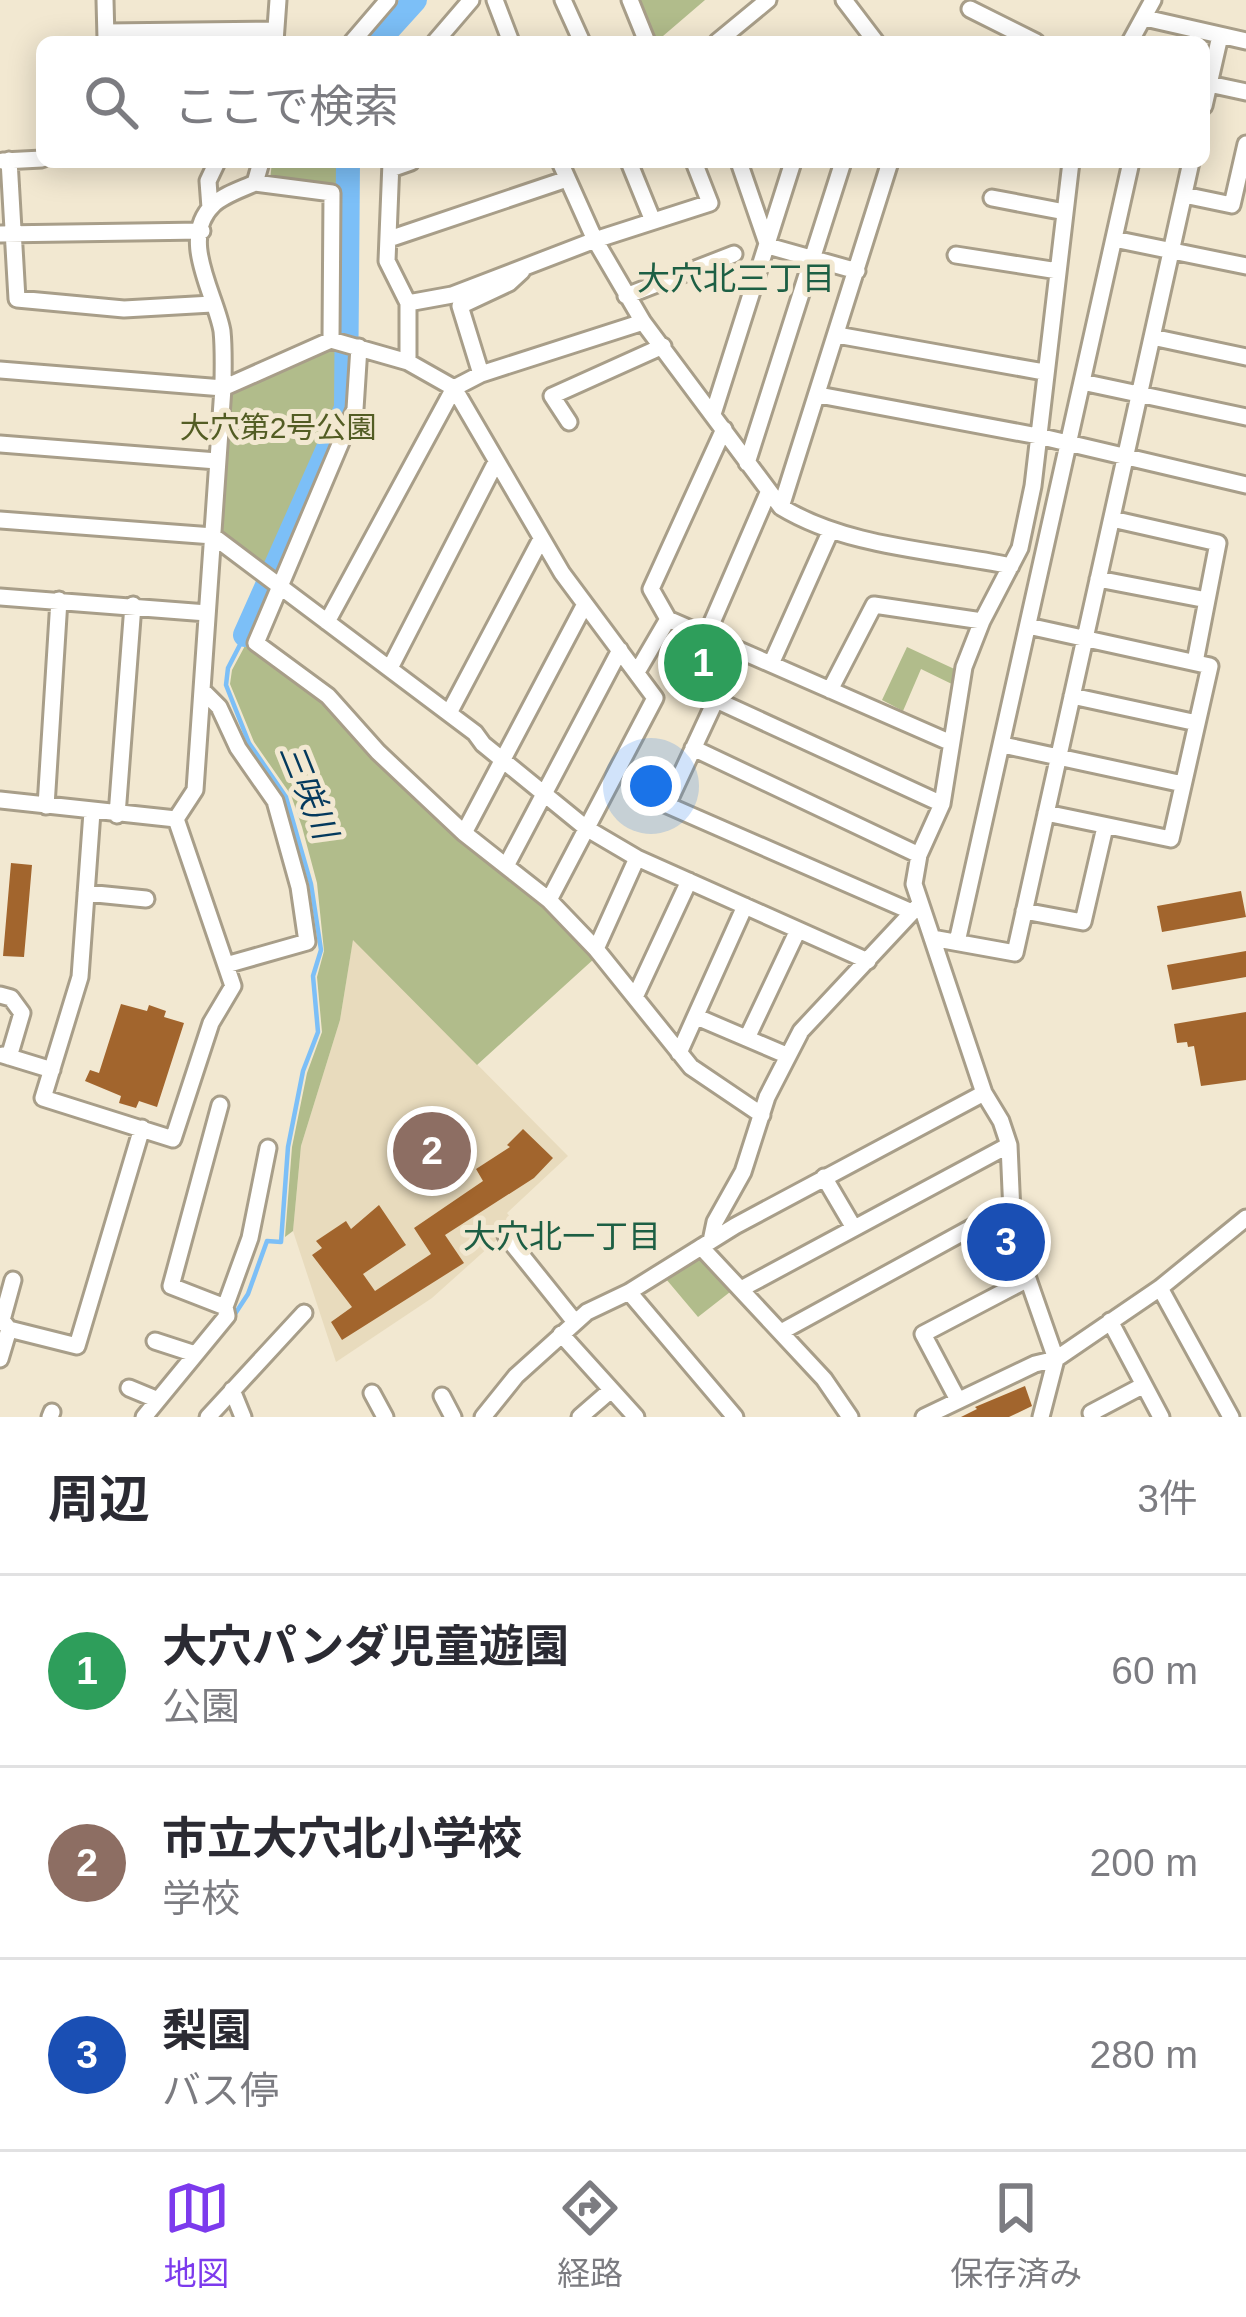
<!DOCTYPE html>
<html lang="ja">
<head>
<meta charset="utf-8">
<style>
  :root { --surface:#fff; --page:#f2f2f3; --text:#2b2b33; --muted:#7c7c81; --line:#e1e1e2; --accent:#7c3aed }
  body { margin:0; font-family:Helvetica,"Noto Sans JP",sans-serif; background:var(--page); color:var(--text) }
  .you { position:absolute; left:651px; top:786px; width:42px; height:42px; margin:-30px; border:9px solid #fff; border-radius:50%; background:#1a73e8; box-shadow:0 0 0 18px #1a73e833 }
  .badge { display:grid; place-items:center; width:78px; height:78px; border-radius:50%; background:var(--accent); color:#fff; font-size:39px; font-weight:700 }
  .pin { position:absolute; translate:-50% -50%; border:6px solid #fff; box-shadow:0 3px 12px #0006 }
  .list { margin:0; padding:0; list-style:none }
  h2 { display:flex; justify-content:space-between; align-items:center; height:156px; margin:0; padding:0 48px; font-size:51px }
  h2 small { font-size:39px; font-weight:400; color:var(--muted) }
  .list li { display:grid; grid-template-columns:78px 1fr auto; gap:36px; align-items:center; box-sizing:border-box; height:192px; padding:0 48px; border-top:3px solid var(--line) }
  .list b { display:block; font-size:45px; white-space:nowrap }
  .list p { margin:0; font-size:39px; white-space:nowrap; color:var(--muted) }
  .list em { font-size:39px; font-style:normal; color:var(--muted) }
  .icon { flex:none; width:66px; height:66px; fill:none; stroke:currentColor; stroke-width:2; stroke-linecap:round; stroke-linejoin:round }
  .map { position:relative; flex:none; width:1246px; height:1417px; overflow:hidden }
  .search { position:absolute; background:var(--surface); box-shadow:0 6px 30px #0003; left:36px; right:36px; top:36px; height:132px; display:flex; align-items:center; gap:30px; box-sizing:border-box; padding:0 42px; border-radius:18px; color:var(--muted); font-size:45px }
  .sheet { height:732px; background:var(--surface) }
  nav { display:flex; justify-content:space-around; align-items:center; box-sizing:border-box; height:168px; border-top:3px solid var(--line); background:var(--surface); font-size:33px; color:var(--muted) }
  nav a { display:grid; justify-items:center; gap:6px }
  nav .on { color:var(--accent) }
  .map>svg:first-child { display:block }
  .built { fill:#e8dbbd }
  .green { fill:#b1bc8b }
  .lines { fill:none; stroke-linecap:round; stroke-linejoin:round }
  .stream { stroke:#7cbff7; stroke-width:4.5 }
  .river { stroke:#7cbff7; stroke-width:24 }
  .building { fill:#a2652d }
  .minor-casing { stroke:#a89e89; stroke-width:21 }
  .minor { stroke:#fff; stroke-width:15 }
  .labels { text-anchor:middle; stroke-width:10; stroke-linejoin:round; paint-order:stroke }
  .park-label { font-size:30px; fill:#535d24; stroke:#f2e8d1 }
  .neighbourhood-label { font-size:33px; fill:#1d5f44; stroke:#f2e8d1 }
  .water-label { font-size:33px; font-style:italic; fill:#03395d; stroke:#f2e8d1 }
</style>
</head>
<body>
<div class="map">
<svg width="1246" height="1417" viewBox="0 0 1246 1417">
  <rect width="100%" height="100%" fill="#f2e8d1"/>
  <path class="built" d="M353,939L568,1156L507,1213L515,1223L490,1246L432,1298L336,1362L293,1231L301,1146L340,1020Z"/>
  <path class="green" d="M637,0H705L656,42Z
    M272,162H342L341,187L270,180Z
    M332,346L341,351V407L271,569L218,528L230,393Z
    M673,629L723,651L727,658L705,701L681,690L692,668L658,650L666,630Z
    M247,642C368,731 495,846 595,958L477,1065L353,940L340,1020L301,1146L293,1231L285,1237L292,1147L307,1073L322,1032L317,977L324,951L317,883L302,827L291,795L254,742L230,684L232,670Z
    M907,647L963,673L958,687L921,669L903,711L882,700Z
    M695,1260H701L730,1292L698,1317L666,1279Z"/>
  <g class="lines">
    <path class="stream" d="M231,1320L248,1294L267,1241L281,1242L288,1147L303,1071L318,1032L313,976L321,950L311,884L286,797L249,743L226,685L228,668L245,635"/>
    <path class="river" d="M377,42L415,0
      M245,635L346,408L348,162"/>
  </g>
  <path class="building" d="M11,863L32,865L24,957L3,956Z
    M1241,891L1246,917L1162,932L1157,906Z
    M1246,951V977L1172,990L1167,965Z
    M121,1004L147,1011L149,1005L166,1011L164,1017L184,1023L157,1107L139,1101L136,1108L119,1103L121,1096L85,1081L90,1070L99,1073Z
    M1246,1012V1080L1201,1086L1194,1046L1188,1047L1187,1042L1177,1043L1174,1024Z
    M523,1129L553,1158L534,1178L445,1235L464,1263L342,1340L331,1322L352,1307L312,1255L322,1248L316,1241L346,1221L351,1229L379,1205L406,1245L363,1274L375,1291L431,1254L414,1228L483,1181L476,1169L510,1147L507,1145Z
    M1025,1386L1032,1406L1009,1417H961L977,1409L975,1407Z"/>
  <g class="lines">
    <g class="minor-casing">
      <path id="minor" d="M105,0L106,39
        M495,0L511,42
        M563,0L582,42
        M630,0L647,42
        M844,0L876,42
        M970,9L1036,42
        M1145,18L1246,41
        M106,32L275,30
        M275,42L278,0
        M352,42L388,0
        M435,42L471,0
        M717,42L768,0
        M1130,42L1153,0
        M1209,84L1246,92
        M1204,106L1220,36
        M9,160L17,299L124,309L212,304
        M3,161L42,159
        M391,162L387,261L408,303V362
        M560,162L595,240L643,322L781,507C849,548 935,550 1011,566
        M629,162L653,221
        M739,162L768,246L857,271
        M391,169L411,162
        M255,183L332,193L331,340
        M1184,195L1232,205L1246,144
        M992,198L1065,212
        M210,208L208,181L217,162
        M0,234L202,231
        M389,239L567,179
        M1114,239L1246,266
        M956,255L1058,271
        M626,296L734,254
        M408,303L452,295L595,240L710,203L694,162
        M837,335L1044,372
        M1152,337L1246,357
        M359,347L355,409L256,643L328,696L378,752L464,833L549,900L596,949L691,1067L762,1115
        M0,370L223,388L331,340L408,362L454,388L562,573L655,698L549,900
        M481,374L460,306L509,283L522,271
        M1082,382L1246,417
        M819,395L1038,436L1246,485
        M713,414L793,162
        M569,422L552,396L663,346
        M0,444L217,461
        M747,463L843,162
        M781,507L890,162
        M1112,519L1218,543L1195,662
        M0,520L213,536L475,733L483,744L586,828L637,858L868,961
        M1098,579L1207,600
        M0,597L207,613
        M668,619L651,589L724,429
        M327,622L454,388L481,374L643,322
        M1028,626L1210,666L1171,839L1046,813
        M707,634L768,493
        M739,650L667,805L912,912
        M771,664L831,530
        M390,668L496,462
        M637,672L668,619L949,742
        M830,690L874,605L982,621
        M203,691L219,707L238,748L275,801L299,887L307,942L226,965
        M1072,696L1197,723
        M716,700L942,804
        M449,713L541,539
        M1003,745L1183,784
        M693,748L919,855
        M0,800L176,819
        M46,806L59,600
        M92,812L80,977L43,1098L173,1139L211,1023L233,986L176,819
        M117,815L133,605
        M176,819L195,790L223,388C223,370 224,350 222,331C216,295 178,239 213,205C223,195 242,189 255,183L261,162
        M464,833L585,604
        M506,866L620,650
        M86,893L146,899
        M1024,911L1083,922L1105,827
        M932,938L1015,953L1191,162
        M957,942L1131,162
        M596,949L637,858
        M0,995L11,998L22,1013L9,1057
        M635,997L689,881
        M697,1017L786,1055
        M747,1038L798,930
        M679,1053L745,906
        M3,1055L52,1070
        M824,1177L854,1228
        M506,1236L575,1322
        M711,1241L715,1222L743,1172L767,1097L801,1031L917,907
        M701,1247L824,1379L850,1417
        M13,1280L2,1320L9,1329L77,1346L142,1128
        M1160,1288L1231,1417
        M741,1289L1009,1145
        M629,1292L735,1417
        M225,1307L250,1238L268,1148
        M1110,1321L1161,1417
        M781,1332L1011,1206
        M561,1334L636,1417
        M155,1341L195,1354
        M0,1359L9,1329
        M129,1388L158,1400
        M232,1390L243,1417
        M372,1393L385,1417
        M442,1396L453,1417
        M958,1400L923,1334L1028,1279
        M50,1417L52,1412
        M144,1417L227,1316L225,1307L171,1286L220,1105
        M208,1417L304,1313
        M483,1417L516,1376L587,1312L629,1292L735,1226L984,1093
        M580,1417L611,1390
        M924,1417L1035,1364L1056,1359L1160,1288L1246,1218
        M1041,1417L1056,1359L1013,1236L1009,1145L1001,1121L984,1093L914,884L919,855L942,804L964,667L982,621L1020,548L1033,486L1071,162
        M1093,1417L1091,1413L1144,1385"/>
    </g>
    <use href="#minor" class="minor"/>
  </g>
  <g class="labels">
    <g class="park-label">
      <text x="278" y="438">大穴第2号公園</text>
    </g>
    <g class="neighbourhood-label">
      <text x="736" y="290">大穴北三丁目</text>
      <text x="562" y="1248">大穴北一丁目</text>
    </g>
    <g class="water-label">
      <text transform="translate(309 791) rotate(68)" y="12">三咲川</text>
    </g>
  </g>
</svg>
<div class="you"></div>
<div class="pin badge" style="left:703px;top:663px;background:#2e9e5b">1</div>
<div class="pin badge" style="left:432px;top:1151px;background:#8d6e63">2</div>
<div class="pin badge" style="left:1006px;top:1242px;background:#1a4fb4">3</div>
<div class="search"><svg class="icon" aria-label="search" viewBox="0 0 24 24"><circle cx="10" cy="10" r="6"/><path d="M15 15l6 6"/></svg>ここで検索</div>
</div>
<section class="sheet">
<h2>周辺<small>3件</small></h2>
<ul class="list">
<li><span class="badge" style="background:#2e9e5b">1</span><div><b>大穴パンダ児童遊園</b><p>公園</p></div><em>60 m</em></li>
<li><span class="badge" style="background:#8d6e63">2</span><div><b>市立大穴北小学校</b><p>学校</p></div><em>200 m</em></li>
<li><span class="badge" style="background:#1a4fb4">3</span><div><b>梨園</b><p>バス停</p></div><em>280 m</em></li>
</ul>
</section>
<nav>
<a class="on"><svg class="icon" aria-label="map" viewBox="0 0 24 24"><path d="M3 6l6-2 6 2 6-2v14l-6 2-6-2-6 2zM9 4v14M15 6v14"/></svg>地図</a>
<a><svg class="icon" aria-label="directions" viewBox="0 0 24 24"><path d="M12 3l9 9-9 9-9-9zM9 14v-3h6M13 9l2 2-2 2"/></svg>経路</a>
<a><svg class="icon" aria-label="saved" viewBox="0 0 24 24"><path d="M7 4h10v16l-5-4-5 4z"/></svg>保存済み</a>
</nav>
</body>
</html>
